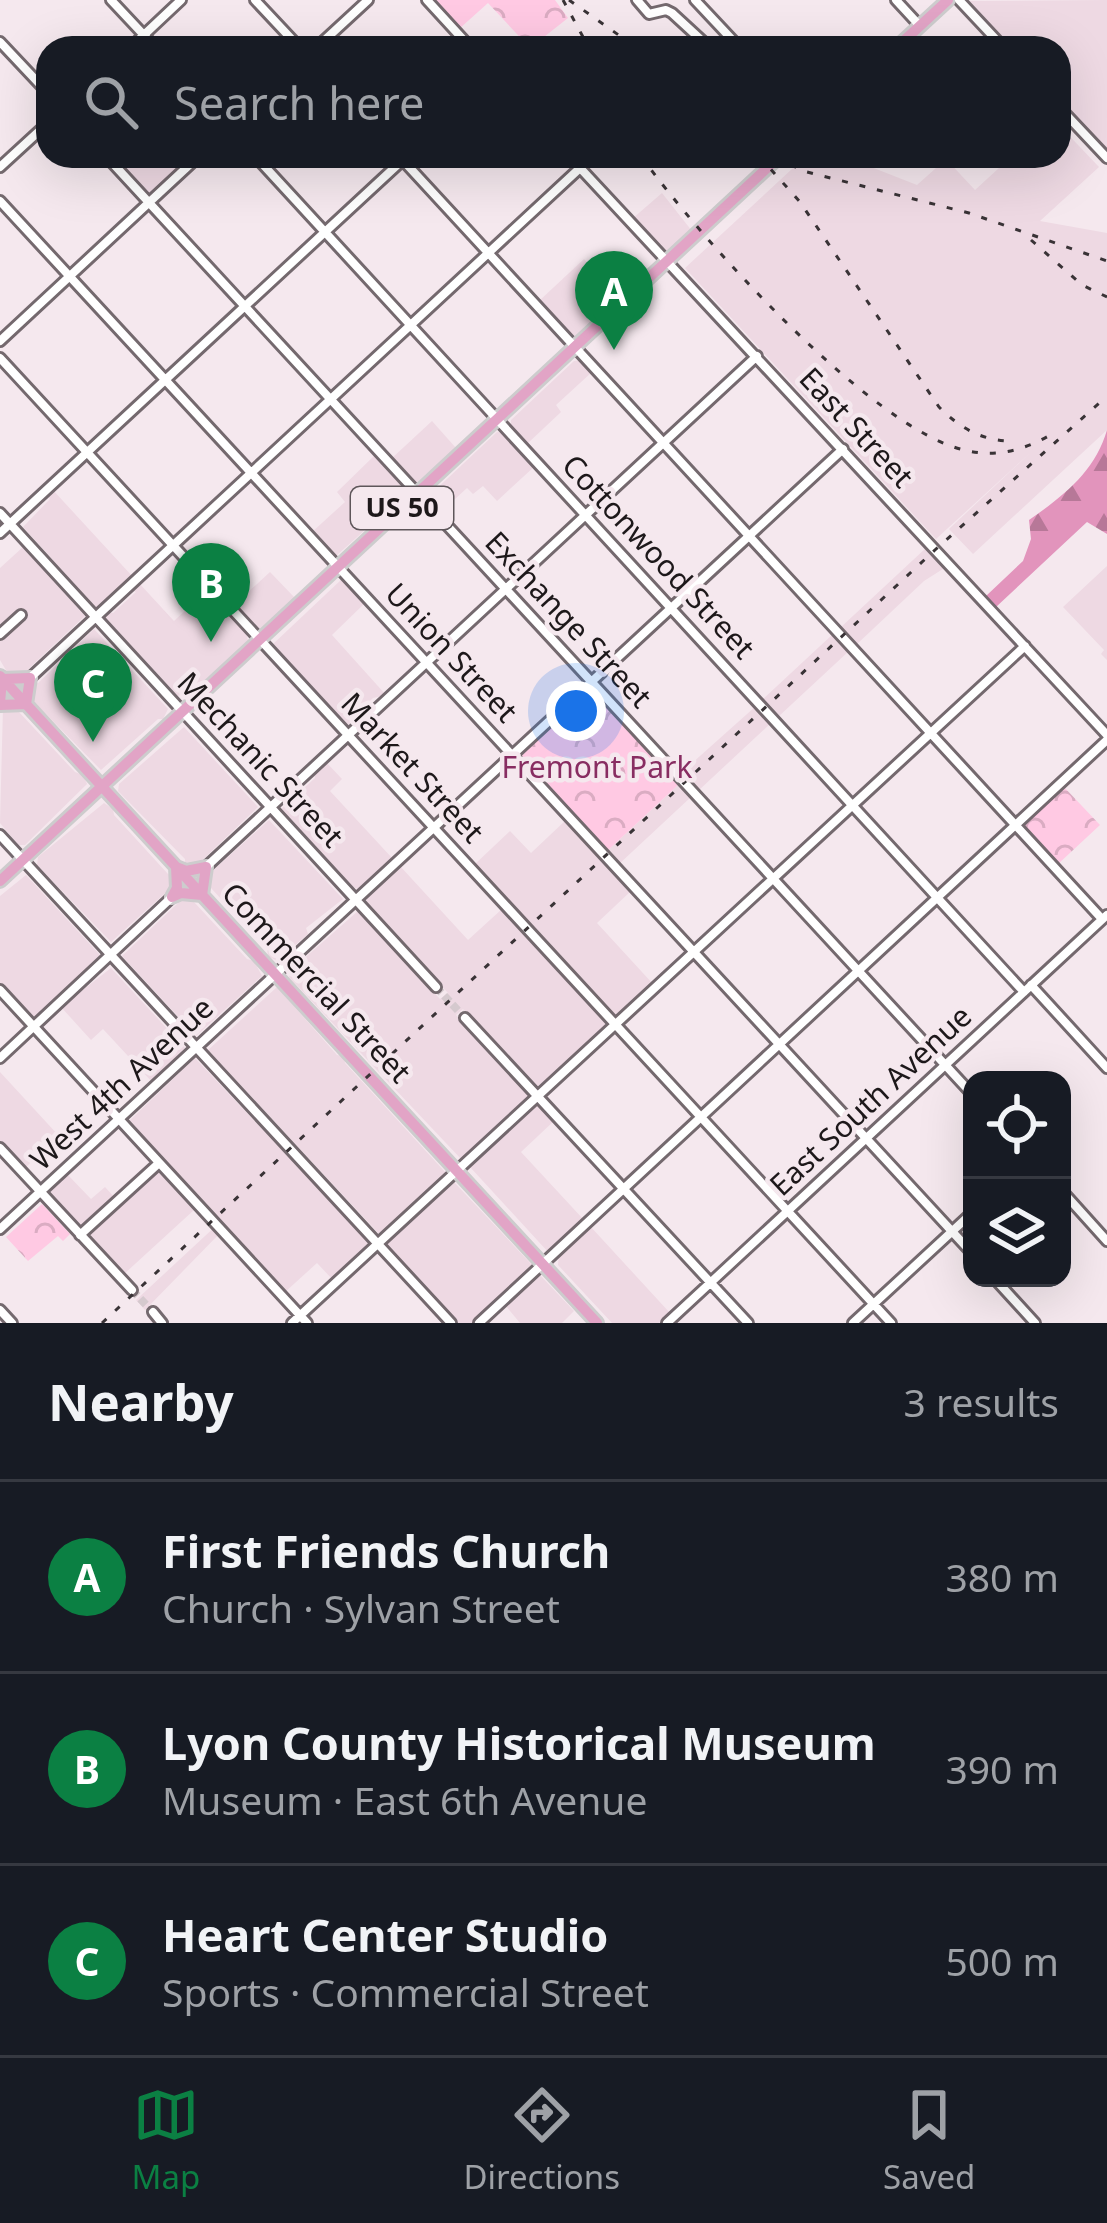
<!DOCTYPE html>
<html lang="en">
<head>
<meta charset="utf-8">
<style>
  :root { --surface:#171b24; --page:#20242c; --text:#f1f3f6; --muted:#9ea1a6; --line:#363941; --accent:#0b8043 }
  body { margin:0; font-family:"Noto Sans",sans-serif; background:var(--page); color:var(--text) }
  .controls { position:absolute; right:36px; bottom:36px; display:grid; overflow:hidden; border-radius:24px; box-shadow:0 12px 48px #0002 }
  .controls button { width:108px; height:108px; display:grid; place-items:center; padding:0; border:0; border-bottom:3px solid var(--line); background:var(--surface); color:var(--text); font:60px sans-serif }
  .you { position:absolute; left:576px; top:711px; width:42px; height:42px; margin:-30px; border:9px solid #fff; border-radius:50%; background:#1a73e8; box-shadow:0 0 0 18px #1a73e833 }
  .badge { display:grid; place-items:center; width:78px; height:78px; border-radius:50%; background:var(--accent); color:#fff; font-size:39px; font-weight:700 }
  .pin { position:absolute; translate:-50% -99px; filter:drop-shadow(0 3px 6px #0008) }
  .pin::after { content:''; position:absolute; top:63px; width:42px; height:36px; background:inherit; clip-path:polygon(0 0,100% 0,50% 100%) }
  .list { margin:0; padding:0; list-style:none }
  h2 { display:flex; justify-content:space-between; align-items:center; height:156px; margin:0; padding:0 48px; font-size:51px }
  h2 small { font-size:39px; font-weight:400; color:var(--muted) }
  .list li { display:grid; grid-template-columns:78px 1fr auto; gap:36px; align-items:center; box-sizing:border-box; height:192px; padding:0 48px; border-top:3px solid var(--line) }
  .list b { display:block; font-size:45px; white-space:nowrap }
  .list p { margin:0; font-size:39px; white-space:nowrap; color:var(--muted) }
  .list em { font-size:39px; font-style:normal; color:var(--muted) }
  .icon { flex:none; width:66px; height:66px; fill:none; stroke:currentColor; stroke-width:2; stroke-linecap:round; stroke-linejoin:round }
  .map { position:relative; flex:none; width:1107px; height:1323px; overflow:hidden }
  .search { position:absolute; background:var(--surface); box-shadow:0 12px 48px #0002; left:36px; right:36px; top:36px; height:132px; display:flex; align-items:center; gap:30px; box-sizing:border-box; padding:0 42px; border-radius:36px; color:var(--muted); font-size:45px }
  .sheet { height:732px; background:var(--surface) }
  nav { display:flex; justify-content:space-around; align-items:center; box-sizing:border-box; height:168px; border-top:3px solid var(--line); background:var(--surface); font-size:33px; color:var(--muted) }
  nav a { display:grid; justify-items:center; gap:6px }
  nav .on { color:var(--accent) }
  .map>svg:first-child { display:block }
  .built { fill:#eed9e3 }
  .forest { fill:url(#forest-firs) }
  .park { fill:url(#park-crowns) }
  .lines { fill:none; stroke-linecap:round; stroke-linejoin:round }
  .minor-tunnel { stroke:#d5c9ce; stroke-width:8; stroke-dasharray:8 4; stroke-linecap:butt }
  .minor-casing { stroke:#74696e; stroke-width:14 }
  .major-casing { stroke:#cdcccd; stroke-width:16 }
  .minor { stroke:#fff; stroke-width:8 }
  .major { stroke:#e2a4c6; stroke-width:10 }
  .rail { stroke:#393336; stroke-width:3; stroke-dasharray:6 12; stroke-linecap:butt }
  .labels { text-anchor:middle; stroke-width:9; stroke-linejoin:round; paint-order:stroke }
  .shield { fill:#f5e8ee; stroke:#5e565a; stroke-width:3 }
  .shield-label { font-size:27px; font-weight:bold; fill:#1d181a }
  .street-label { font-size:30px; fill:#1d181a; stroke:#f5e8ee }
  .park-label { font-size:30px; fill:#882d62; stroke:#f5e8ee }
</style>
</head>
<body>
<div class="map">
<svg width="1107" height="1323" viewBox="0 0 1107 1323">
  <defs>
    <pattern id="forest-firs" width="22" height="20" patternUnits="userSpaceOnUse" patternTransform="scale(3)"><rect width="22" height="20" fill="#e294bc"/><path d="M5 1l3.5 6h-7zM16 11l3.5 6h-7z" fill="#b77898"/></pattern>
    <pattern id="park-crowns" width="20" height="18" patternUnits="userSpaceOnUse" patternTransform="scale(3)"><rect width="20" height="18" fill="#ffc9e3"/><path d="M2 6a3 3 0 1 1 6 0M12 15a3 3 0 1 1 6 0" fill="none" stroke="#daacc2"/></pattern>
  </defs>
  <rect width="100%" height="100%" fill="#f5e8ee"/>
  <path class="built" d="M1107,0V151L1059,100V48H1009L965,1Z
    M1059,125L1099,167L1040,221L1107,233V430L973,554L949,529L1030,453L936,539L685,268L806,156H843L917,185L946,159L975,190L1012,156H1059Z
    M111,156H193L149,195Z
    M662,193L692,231L666,253L632,219Z
    M584,259L620,297L574,337L539,301Z
    M582,360L592,372L556,405L561,412L527,444L511,427V420L574,361Z
    M432,421L456,448L416,483L391,459Z
    M497,432L505,433L535,466L497,501L483,486L473,494L467,488L441,512L430,498L431,494Z
    M375,455L407,492L335,557L311,533L345,502L337,492Z
    M52,489L133,577L97,608L91,607L52,565L53,560L23,527L50,499L46,495Z
    M23,547L85,616L24,673L10,677L0,660V568Z
    M927,547L946,567L924,581L856,645L840,628Z
    M1107,566V660L1101,654L1104,650L1063,607Z
    M270,572L295,598L258,630L234,605Z
    M342,579L365,603L332,635L386,695L373,698L351,719L356,722L348,727L272,645Z
    M138,582L174,621L207,590L246,632L248,640L191,693L177,696L106,618L107,612L113,613L136,592L130,590Z
    M94,629L168,709L163,719H158L101,770L31,699L32,683H38Z
    M833,634L849,651L778,717L762,700Z
    M756,706L771,723L698,791L681,773Z
    M3,707H19V712L75,772L83,775L87,784L25,845H18L0,823Z
    M184,727L258,807L197,865L185,866V859L118,791L119,784Z
    M326,762L342,779L330,791L393,859L359,889L352,887L281,809L315,778L314,773Z
    M679,784L691,797L618,865L606,852Z
    M104,803L113,809L114,815L168,874L175,876L172,887L111,942L37,865L38,857Z
    M269,820L343,899L306,928L308,934L277,961L268,956L267,949L211,888L205,887L209,874Z
    M566,820L631,891L597,923L653,984L618,1016H613L474,865L510,831L531,853Z
    M400,866L468,940L502,909L606,1021V1028L537,1087L463,1009L456,1015L529,1095L462,1160L289,977L291,970L358,911L440,999L448,993L366,903L367,897Z
    M26,875L100,955L33,1019L0,986V896Z
    M194,897V902L247,959L254,961L262,976L196,1036L122,956L178,903L176,898Z
    M111,968L185,1048L152,1082L103,1029L91,1040L61,1007Z
    M277,987L337,1055L344,1056L345,1063L446,1173L381,1236L208,1050Z
    M195,1058L369,1242V1247L333,1280L317,1263L284,1293L224,1229L145,1310L136,1300L219,1223L127,1123Z
    M0,1072L59,1136L25,1168L0,1142Z
    M539,1105L555,1120L521,1152L584,1220L549,1253L470,1167L533,1106Z
    M153,1163L194,1210L123,1275L49,1193L67,1174L91,1199L105,1187L115,1198Z
    M453,1181L532,1265L472,1323H458L386,1244Z
    M590,1226L670,1313L659,1323H612L558,1265L559,1254Z
    M539,1274L574,1311L562,1323H520L505,1305Z"/>
  <path class="forest" d="M1107,430V534L1087,522L996,607L986,596L1023,561L1031,539L1029,520C1065,495 1095,471 1107,430Z"/>
  <path class="park" d="M432,0H555L568,18L530,48L488,3L459,29Z
    M591,690L679,784L606,852L520,757Z
    M1064,787L1100,825L1057,865L1024,826Z
    M42,1204L70,1234L63,1241L58,1236L28,1261L6,1237Z"/>
  <g class="lines">
    <path class="minor-tunnel" d="M436,987L465,1018
      M132,1290L153,1312"/>
    <g class="minor-casing">
      <path id="minor" d="M111,0L156,48
        M255,0L300,48
        M427,0L471,48
        M637,0L649,14L666,10L672,13L710,48
        M695,0L740,48
        M896,0L920,26
        M959,0L1004,48
        M0,42L48,93
        M130,48L181,0
        M316,48L368,0
        M1059,107L1107,158
        M106,156L972,1094
        M255,156L1024,992
        M399,156L1102,919
        M569,156L1107,735
        M0,167L48,123
        M0,201L972,1253
        M0,341L199,156
        M0,358L891,1323
        M0,513L436,987
        M0,533L407,156
        M0,634L21,615
        M30,678L580,168
        M0,835L451,1323
        M206,867L757,356
        M1031,985L1107,1068
        M0,990L307,1323
        M465,1018L748,1323
        M0,1058L172,897
        M0,1148L132,1290
        M1062,1191L1107,1241
        M0,1229L843,449
        M80,1235L159,1163
        M994,1278L1035,1323
        M0,1310L12,1323
        M153,1312L162,1323
        M292,1323L1025,646
        M479,1323L1107,740
        M667,1323L1107,915
        M853,1323L972,1213"/>
    </g>
    <g class="major-casing">
      <path id="major" d="M896,48L948,0
        M0,676L597,1323
        M0,703L2,679L30,678L26,704L0,705
        M176,867L186,871L206,867L202,895L181,893L172,897L177,888Z
        M0,881L780,156"/>
    </g>
    <use href="#minor" class="minor"/>
    <use href="#major" class="major"/>
    <path class="rail" d="M563,0L589,48
      M569,0L637,48
      M641,156C698,236 870,428 964,450C996,458 1025,450 1052,434
      M759,156L800,202L939,407C959,427 980,440 1009,441
      M775,156L803,171L969,213L1107,261
      M1031,240L1082,285L1107,297
      M102,1323L936,549L1107,396"/>
  </g>
  <g class="labels">
    <rect class="shield" x="351" y="487" width="102" height="42" rx="9"/>
    <g class="shield-label">
      <text x="402" y="517">US 50</text>
    </g>
    <g class="street-label">
      <text transform="translate(856 428) rotate(47)" y="10">East Street</text>
      <text transform="translate(658 557) rotate(47)" y="10">Cottonwood Street</text>
      <text transform="translate(568 620) rotate(47)" y="10">Exchange Street</text>
      <text transform="translate(451 653) rotate(47)" y="10">Union Street</text>
      <text transform="translate(260 760) rotate(47)" y="10">Mechanic Street</text>
      <text transform="translate(412 768) rotate(47)" y="10">Market Street</text>
      <text transform="translate(316 983) rotate(47)" y="10">Commercial Street</text>
      <text transform="translate(122 1084) rotate(-43)" y="10">West 4th Avenue</text>
      <text transform="translate(871 1101) rotate(-43)" y="10">East South Avenue</text>
    </g>
    <g class="park-label">
      <text x="597" y="778">Fremont Park</text>
    </g>
  </g>
</svg>
<div class="controls">
<button><svg class="icon" aria-label="locate" viewBox="0 0 24 24"><circle cx="12" cy="12" r="6"/><path d="M12 2v4M12 18v4M2 12h4M18 12h4"/></svg></button>
<button><svg class="icon" aria-label="layers" viewBox="0 0 24 24"><path d="M12 4l9 5-9 5-9-5zM3 14l9 5 9-5"/></svg></button>
</div>
<div class="you"></div>
<div class="pin badge" style="left:614px;top:350px">A</div>
<div class="pin badge" style="left:211px;top:642px">B</div>
<div class="pin badge" style="left:93px;top:742px">C</div>
<div class="search"><svg class="icon" aria-label="search" viewBox="0 0 24 24"><circle cx="10" cy="10" r="6"/><path d="M15 15l6 6"/></svg>Search here</div>
</div>
<section class="sheet">
<h2>Nearby<small>3 results</small></h2>
<ul class="list">
<li><span class="badge">A</span><div><b>First Friends Church</b><p>Church · Sylvan Street</p></div><em>380 m</em></li>
<li><span class="badge">B</span><div><b>Lyon County Historical Museum</b><p>Museum · East 6th Avenue</p></div><em>390 m</em></li>
<li><span class="badge">C</span><div><b>Heart Center Studio</b><p>Sports · Commercial Street</p></div><em>500 m</em></li>
</ul>
</section>
<nav>
<a class="on"><svg class="icon" aria-label="map" viewBox="0 0 24 24"><path d="M3 6l6-2 6 2 6-2v14l-6 2-6-2-6 2zM9 4v14M15 6v14"/></svg>Map</a>
<a><svg class="icon" aria-label="directions" viewBox="0 0 24 24"><path d="M12 3l9 9-9 9-9-9zM9 14v-3h6M13 9l2 2-2 2"/></svg>Directions</a>
<a><svg class="icon" aria-label="saved" viewBox="0 0 24 24"><path d="M7 4h10v16l-5-4-5 4z"/></svg>Saved</a>
</nav>
</body>
</html>
